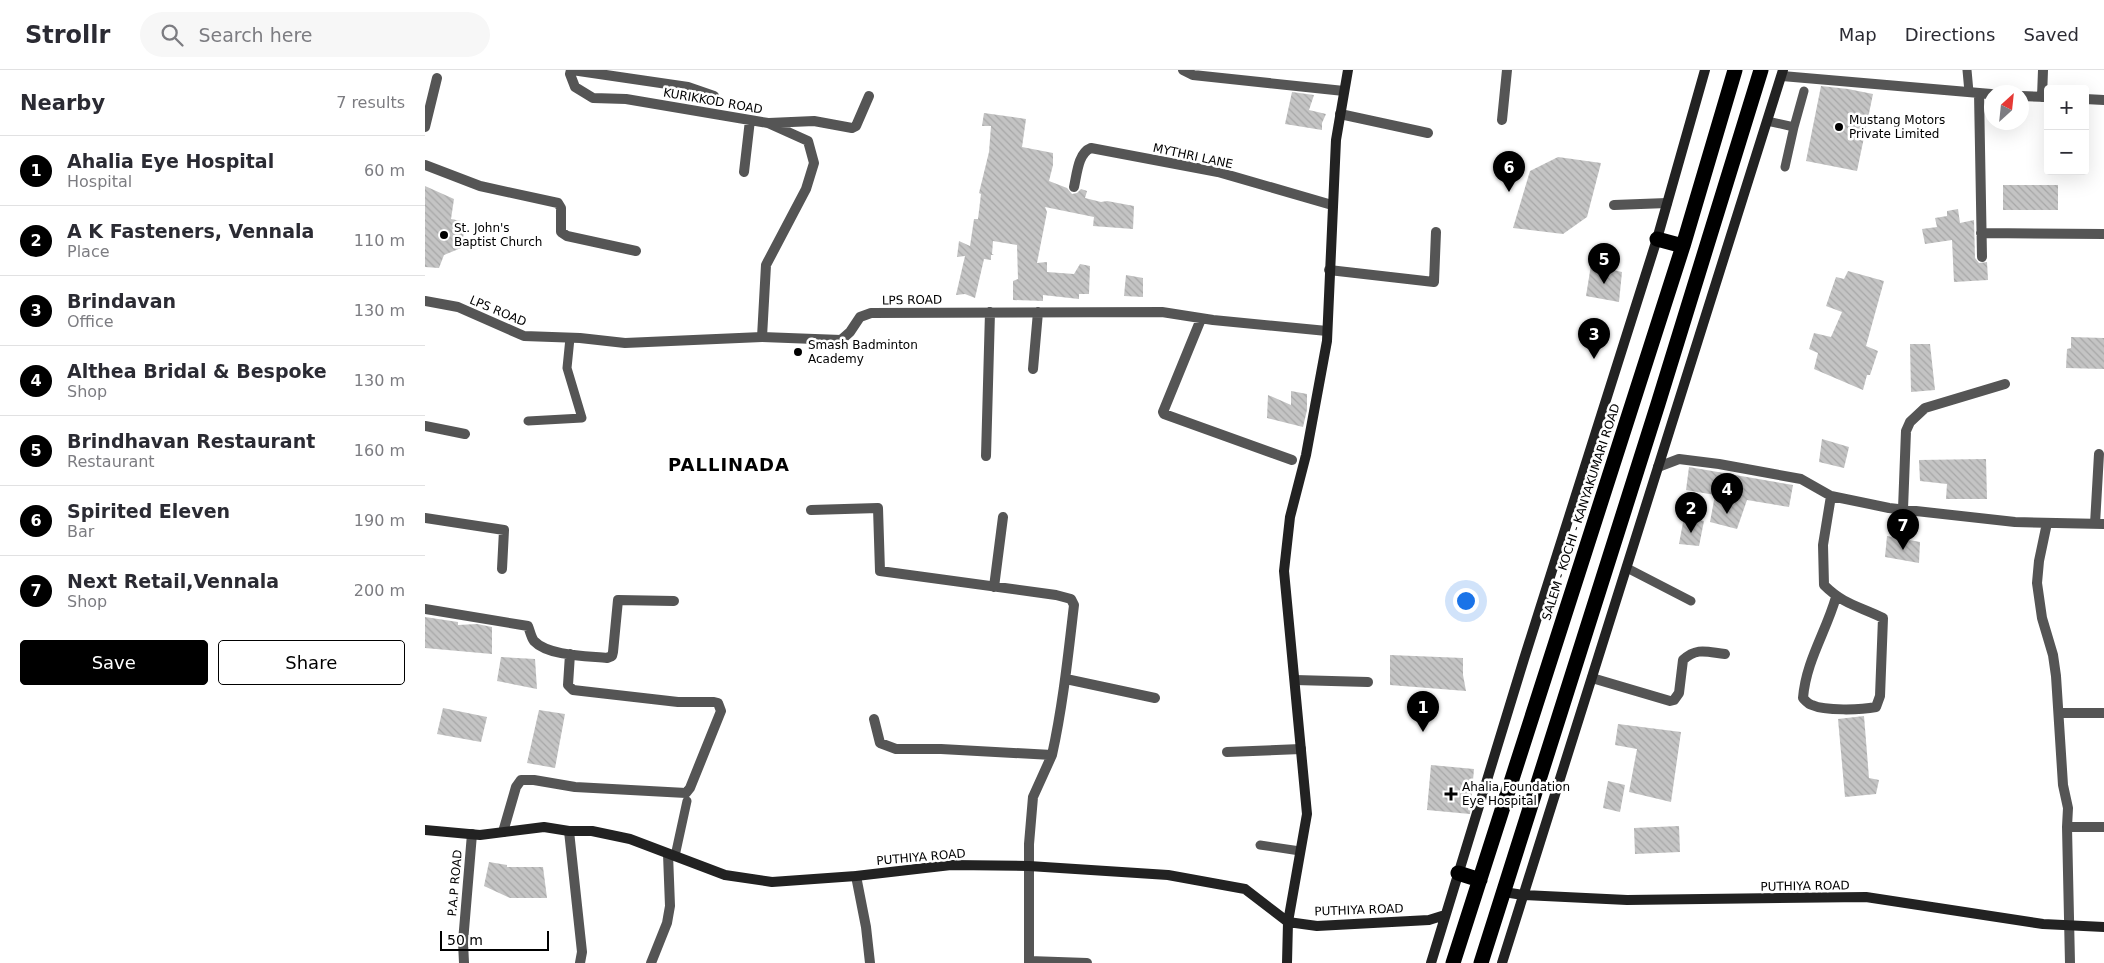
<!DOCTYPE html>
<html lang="en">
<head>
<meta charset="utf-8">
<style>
  :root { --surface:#fff; --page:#f7f7f7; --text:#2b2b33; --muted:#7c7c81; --line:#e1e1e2; --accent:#000 }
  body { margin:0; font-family:"DejaVu Sans",sans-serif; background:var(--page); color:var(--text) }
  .controls { position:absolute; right:15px; top:15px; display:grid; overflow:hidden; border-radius:5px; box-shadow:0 5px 20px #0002 }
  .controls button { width:45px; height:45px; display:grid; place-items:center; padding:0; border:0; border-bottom:1px solid var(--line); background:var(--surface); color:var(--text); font:25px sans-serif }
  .compass { position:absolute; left:1559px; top:15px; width:45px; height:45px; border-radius:50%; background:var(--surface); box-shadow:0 5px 20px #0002; rotate:27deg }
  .scale { position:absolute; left:15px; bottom:12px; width:109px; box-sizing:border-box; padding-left:5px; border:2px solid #000; border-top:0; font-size:14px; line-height:18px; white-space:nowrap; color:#000; -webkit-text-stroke:4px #fff; paint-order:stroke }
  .you { position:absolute; left:1040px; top:530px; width:18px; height:18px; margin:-12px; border:4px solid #fff; border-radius:50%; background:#1a73e8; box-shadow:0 0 0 8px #1a73e833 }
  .badge { display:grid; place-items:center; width:32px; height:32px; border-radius:50%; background:var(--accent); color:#fff; font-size:16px; font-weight:700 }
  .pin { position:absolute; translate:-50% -41px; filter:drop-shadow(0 1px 2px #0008) }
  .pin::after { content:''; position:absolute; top:26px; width:18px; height:15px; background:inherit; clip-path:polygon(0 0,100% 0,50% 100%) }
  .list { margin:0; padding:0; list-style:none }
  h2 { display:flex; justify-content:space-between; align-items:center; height:65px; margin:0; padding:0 20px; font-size:21px }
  h2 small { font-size:16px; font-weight:400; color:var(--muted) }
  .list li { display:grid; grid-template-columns:32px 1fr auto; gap:15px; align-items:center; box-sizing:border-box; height:70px; padding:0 20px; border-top:1px solid var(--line) }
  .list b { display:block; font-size:19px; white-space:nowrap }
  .list p { margin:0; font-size:16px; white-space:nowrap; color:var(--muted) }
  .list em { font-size:16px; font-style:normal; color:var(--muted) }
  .actions { display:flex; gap:10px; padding:15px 20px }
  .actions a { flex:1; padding:11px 0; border:1px solid var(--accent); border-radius:5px; text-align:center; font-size:18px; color:var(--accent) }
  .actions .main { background:var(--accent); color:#fff }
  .icon { flex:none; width:28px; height:28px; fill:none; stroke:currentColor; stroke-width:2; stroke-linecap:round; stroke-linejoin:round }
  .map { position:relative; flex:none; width:1679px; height:893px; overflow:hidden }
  header { display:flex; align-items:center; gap:30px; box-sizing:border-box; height:70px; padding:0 25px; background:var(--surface); border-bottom:1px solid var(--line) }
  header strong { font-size:24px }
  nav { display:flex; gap:28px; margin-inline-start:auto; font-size:18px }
  .search { width:350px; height:45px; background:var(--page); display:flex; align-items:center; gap:12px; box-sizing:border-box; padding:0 18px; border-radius:28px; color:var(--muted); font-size:19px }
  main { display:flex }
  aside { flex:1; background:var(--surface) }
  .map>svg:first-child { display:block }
  .building { fill:url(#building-back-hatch) }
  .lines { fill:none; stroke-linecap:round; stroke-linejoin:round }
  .lane { stroke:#555; stroke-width:9 }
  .street { stroke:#555; stroke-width:10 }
  .secondary { stroke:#222; stroke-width:10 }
  .highway { stroke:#000; stroke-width:15 }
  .poi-dot { fill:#000; stroke:#fff; stroke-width:2 }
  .labels { text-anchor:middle; stroke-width:5; stroke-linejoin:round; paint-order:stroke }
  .street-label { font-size:12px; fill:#000; stroke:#fff }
  .poi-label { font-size:12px; fill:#000; stroke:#fff; text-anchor:start }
  .district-label { font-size:18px; font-weight:bold; letter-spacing:1px; fill:#000; stroke:#fff }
</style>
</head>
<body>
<header>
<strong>Strollr</strong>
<div class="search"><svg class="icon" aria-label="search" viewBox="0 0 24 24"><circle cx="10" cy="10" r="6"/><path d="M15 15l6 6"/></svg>Search here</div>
<nav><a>Map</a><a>Directions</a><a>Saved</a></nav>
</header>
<main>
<aside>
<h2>Nearby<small>7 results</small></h2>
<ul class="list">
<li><span class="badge">1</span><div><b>Ahalia Eye Hospital</b><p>Hospital</p></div><em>60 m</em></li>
<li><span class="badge">2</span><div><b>A K Fasteners, Vennala</b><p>Place</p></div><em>110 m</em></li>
<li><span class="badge">3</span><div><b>Brindavan</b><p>Office</p></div><em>130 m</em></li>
<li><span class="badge">4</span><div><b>Althea Bridal &amp; Bespoke</b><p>Shop</p></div><em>130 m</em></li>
<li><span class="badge">5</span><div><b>Brindhavan Restaurant</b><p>Restaurant</p></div><em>160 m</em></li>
<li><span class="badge">6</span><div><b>Spirited Eleven</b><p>Bar</p></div><em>190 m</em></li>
<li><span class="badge">7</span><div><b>Next Retail,Vennala</b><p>Shop</p></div><em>200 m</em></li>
</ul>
<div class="actions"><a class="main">Save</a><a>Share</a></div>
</aside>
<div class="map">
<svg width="1679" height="893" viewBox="0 0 1679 893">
  <defs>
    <pattern id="building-back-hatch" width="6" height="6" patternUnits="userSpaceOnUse" patternTransform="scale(1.25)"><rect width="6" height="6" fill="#c4c4c4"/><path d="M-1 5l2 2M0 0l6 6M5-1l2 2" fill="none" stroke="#a7a7a7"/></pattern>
  </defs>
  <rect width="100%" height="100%" fill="#fff"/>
  <path class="building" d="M1396,16L1423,19L1448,24L1432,101L1381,91Z
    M867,22L889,25L884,40L901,44L897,53V60L860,54Z
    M559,43L601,49L597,77L628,83V95L624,111L642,118L647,124L652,123L656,119L662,121L660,128L676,132L682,131L709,136L708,159L668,156L669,147L620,137L622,142L612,193L622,192V202L649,204L655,194L665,196L664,224H654V229L618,225V231L588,230V211L593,209L592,175L568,171L567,184L569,185H566V190L559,189L550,228L540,224L531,225L540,186L532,187L534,171L545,176L549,149H553L556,124L554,123L564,82L566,56H557Z
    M1133,87L1176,93L1162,147L1138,164L1088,158L1105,101Z
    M1578,115H1633V140H1578Z
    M0,116L29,129L26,149L41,152L36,178L19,185L14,198L0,197Z
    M1533,139L1535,153L1549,150L1550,188L1554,193L1562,192L1563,210L1529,212L1527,170L1500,174L1497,159L1512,157L1510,148L1522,146V141Z
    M1166,195L1197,202L1194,232L1161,226Z
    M1423,201L1459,211L1441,276L1453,281L1445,305H1442L1438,320L1389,299L1393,283L1384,279L1389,263L1406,267L1417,242L1401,236L1411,207L1419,209Z
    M701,205L718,208V227L699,226Z
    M1646,267L1679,268V299L1641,298L1642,279L1646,278Z
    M1485,274H1505L1510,320L1486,322Z
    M866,321L882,324V340L878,357L842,348L843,325L866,335Z
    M1397,369L1424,377L1419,398L1394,392Z
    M1561,389L1562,429H1521L1522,414L1495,411L1494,390Z
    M1264,397L1368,415L1364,437L1322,430L1312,459L1285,452L1290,425L1261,420Z
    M1259,447L1279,451L1274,476L1254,474Z
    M1462,466L1495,472L1494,493L1460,487Z
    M0,547L33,552V555L52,554L67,557V584L0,578Z
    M965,585L1038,588V605L1041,621L965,615Z
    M76,587L110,589L112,619L72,611Z
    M18,638L62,647L56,672L12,664Z
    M114,640L140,644L130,698L102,693Z
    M1439,646L1444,708L1454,710L1451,724L1420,727L1413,649Z
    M1193,654L1256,662L1246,732L1204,722L1212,679L1190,675Z
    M1006,695L1049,699L1045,744L1002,740Z
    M1183,711L1200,715L1195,742L1178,738Z
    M1254,756L1255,782L1210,784L1209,758Z
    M64,792L82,795V797H118L122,828H85L59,816Z"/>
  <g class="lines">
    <path class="lane" d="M1542,0L1544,22
      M1342,51L1369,57L1379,21
      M1360,97L1369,57
      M103,351L157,348L142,298L145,268
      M1202,498L1266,531
      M835,775L875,781
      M250,786L262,731"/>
    <path class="street" d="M146,0L145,4L150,17L168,28L201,29L343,53L383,71L389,93L381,119L341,195L337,267
      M147,0L263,17L289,26
      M758,0L768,5L919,21
      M1357,6L1566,24
      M1554,23L1557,187
      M1596,26L1623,27
      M1617,27L1618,0
      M1660,29L1679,30
      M915,44L1003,63
      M1077,50L1082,0
      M344,53L389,51L427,58L431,56L444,26
      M0,57L12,8
      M0,95L55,116L133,133L136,138V162L142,166L211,181
      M319,102L325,50
      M649,117C652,104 653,83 666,78L793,102L907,135
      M1189,135L1242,133
      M1556,163L1679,164
      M904,200L1009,212L1011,162
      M0,231L33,237L99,266L155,268L200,273L337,267L416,270L425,262L435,247L446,243L737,242L788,250L902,261
      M776,249L738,342L739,344L867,390
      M608,299L613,242
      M0,356L40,364
      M561,386L565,242
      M1233,397L1254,389L1294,394L1376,409L1406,426L1464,438L1590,452L1679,454
      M1406,426L1398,475L1399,515C1419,535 1434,536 1458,548L1455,626L1451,637C1436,640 1400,641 1387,635C1383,634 1380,630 1378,628C1381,591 1401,562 1411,527
      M1478,439L1481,361L1485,352L1500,338L1580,314
      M386,440L453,438L455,501L631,525L646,529L649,535C643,586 638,635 627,685
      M0,448L79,460L77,499
      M1622,453L1614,491L1612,513L1617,548L1628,585L1631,606L1638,715L1643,738L1642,757
      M1670,454L1674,384
      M569,517L578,447
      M0,539L103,556C105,561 106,567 109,571C123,586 162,586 182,588L187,586L188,582L193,530L249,531
      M1167,608L1245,631L1249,630L1254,623L1258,590C1272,577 1282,582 1300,584
      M641,609L730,628
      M870,610L943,612
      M1634,643H1679
      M449,649L455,673L471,679H516L627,685L608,727L604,774V893
      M802,682L876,679
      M144,761L157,882L155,893
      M78,762L91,717L96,710H109L150,717L261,723L265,718L296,641L293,633L289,632H253L148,620L143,615L145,584
      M431,806L441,857L445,893
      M604,891L662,893
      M39,893L38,872L47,764
      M226,893L242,853L245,836L243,784
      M1645,893L1642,757H1679"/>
    <path class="secondary" d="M0,760L55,765L119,757L144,761H167L205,769L300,805L347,812L431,806L526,795L604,796L743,805L820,819L863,852L892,856L1004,850L1020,845
      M1079,822L1098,825L1202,830L1441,827L1618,854L1679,857
      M862,893L863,852L882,744L859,501L865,447L881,385L902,271L911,70L923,0
      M1006,893L1099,589L1232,169L1280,0
      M1077,893L1358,0"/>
    <path class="highway" d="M1232,169L1258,176
      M1033,803L1055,810
      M1028,893L1258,176L1310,0
      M1056,893L1233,334L1336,0"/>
  </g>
  <g class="poi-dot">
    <circle cx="1414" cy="57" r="5"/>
    <circle cx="19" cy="165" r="5"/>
    <circle cx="373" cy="282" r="5"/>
    <path d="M1023.5 716.5h5v5h5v5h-5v5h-5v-5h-5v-5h5z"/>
  </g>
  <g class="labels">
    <g class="street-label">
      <text transform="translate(288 31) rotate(10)" y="4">KURIKKOD ROAD</text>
      <text transform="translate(768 86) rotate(12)" y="4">MYTHRI LANE</text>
      <text transform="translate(487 230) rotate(-1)" y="4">LPS ROAD</text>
      <text transform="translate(73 241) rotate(23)" y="4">LPS ROAD</text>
      <text transform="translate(1156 442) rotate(-72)" y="4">SALEM - KOCHI - KANYAKUMARI ROAD</text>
      <text transform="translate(496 787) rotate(-5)" y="4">PUTHIYA ROAD</text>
      <text transform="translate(30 813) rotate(-85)" y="4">P.A.P ROAD</text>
      <text transform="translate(1380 816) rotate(-1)" y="4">PUTHIYA ROAD</text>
      <text transform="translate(934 840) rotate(-2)" y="4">PUTHIYA ROAD</text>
    </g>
    <g class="poi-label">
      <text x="1424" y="54">Mustang Motors<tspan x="1424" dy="14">Private Limited</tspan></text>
      <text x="29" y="162">St. John's<tspan x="29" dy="14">Baptist Church</tspan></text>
      <text x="383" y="279">Smash Badminton<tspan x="383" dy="14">Academy</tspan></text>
      <text x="1037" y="721">Ahalia Foundation<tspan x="1037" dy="14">Eye Hospital</tspan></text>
    </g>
    <g class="district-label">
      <text x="304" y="401">PALLINADA</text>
    </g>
  </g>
</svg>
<div class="controls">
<button>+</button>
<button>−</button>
</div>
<svg class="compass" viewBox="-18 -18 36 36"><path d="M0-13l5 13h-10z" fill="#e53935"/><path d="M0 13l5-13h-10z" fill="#7c7c81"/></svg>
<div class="scale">50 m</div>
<div class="you"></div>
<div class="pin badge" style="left:998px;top:662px">1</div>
<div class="pin badge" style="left:1266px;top:463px">2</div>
<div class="pin badge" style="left:1169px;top:289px">3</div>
<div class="pin badge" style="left:1302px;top:444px">4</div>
<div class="pin badge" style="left:1179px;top:214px">5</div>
<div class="pin badge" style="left:1084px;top:122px">6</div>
<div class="pin badge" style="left:1478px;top:480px">7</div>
</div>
</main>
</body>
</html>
